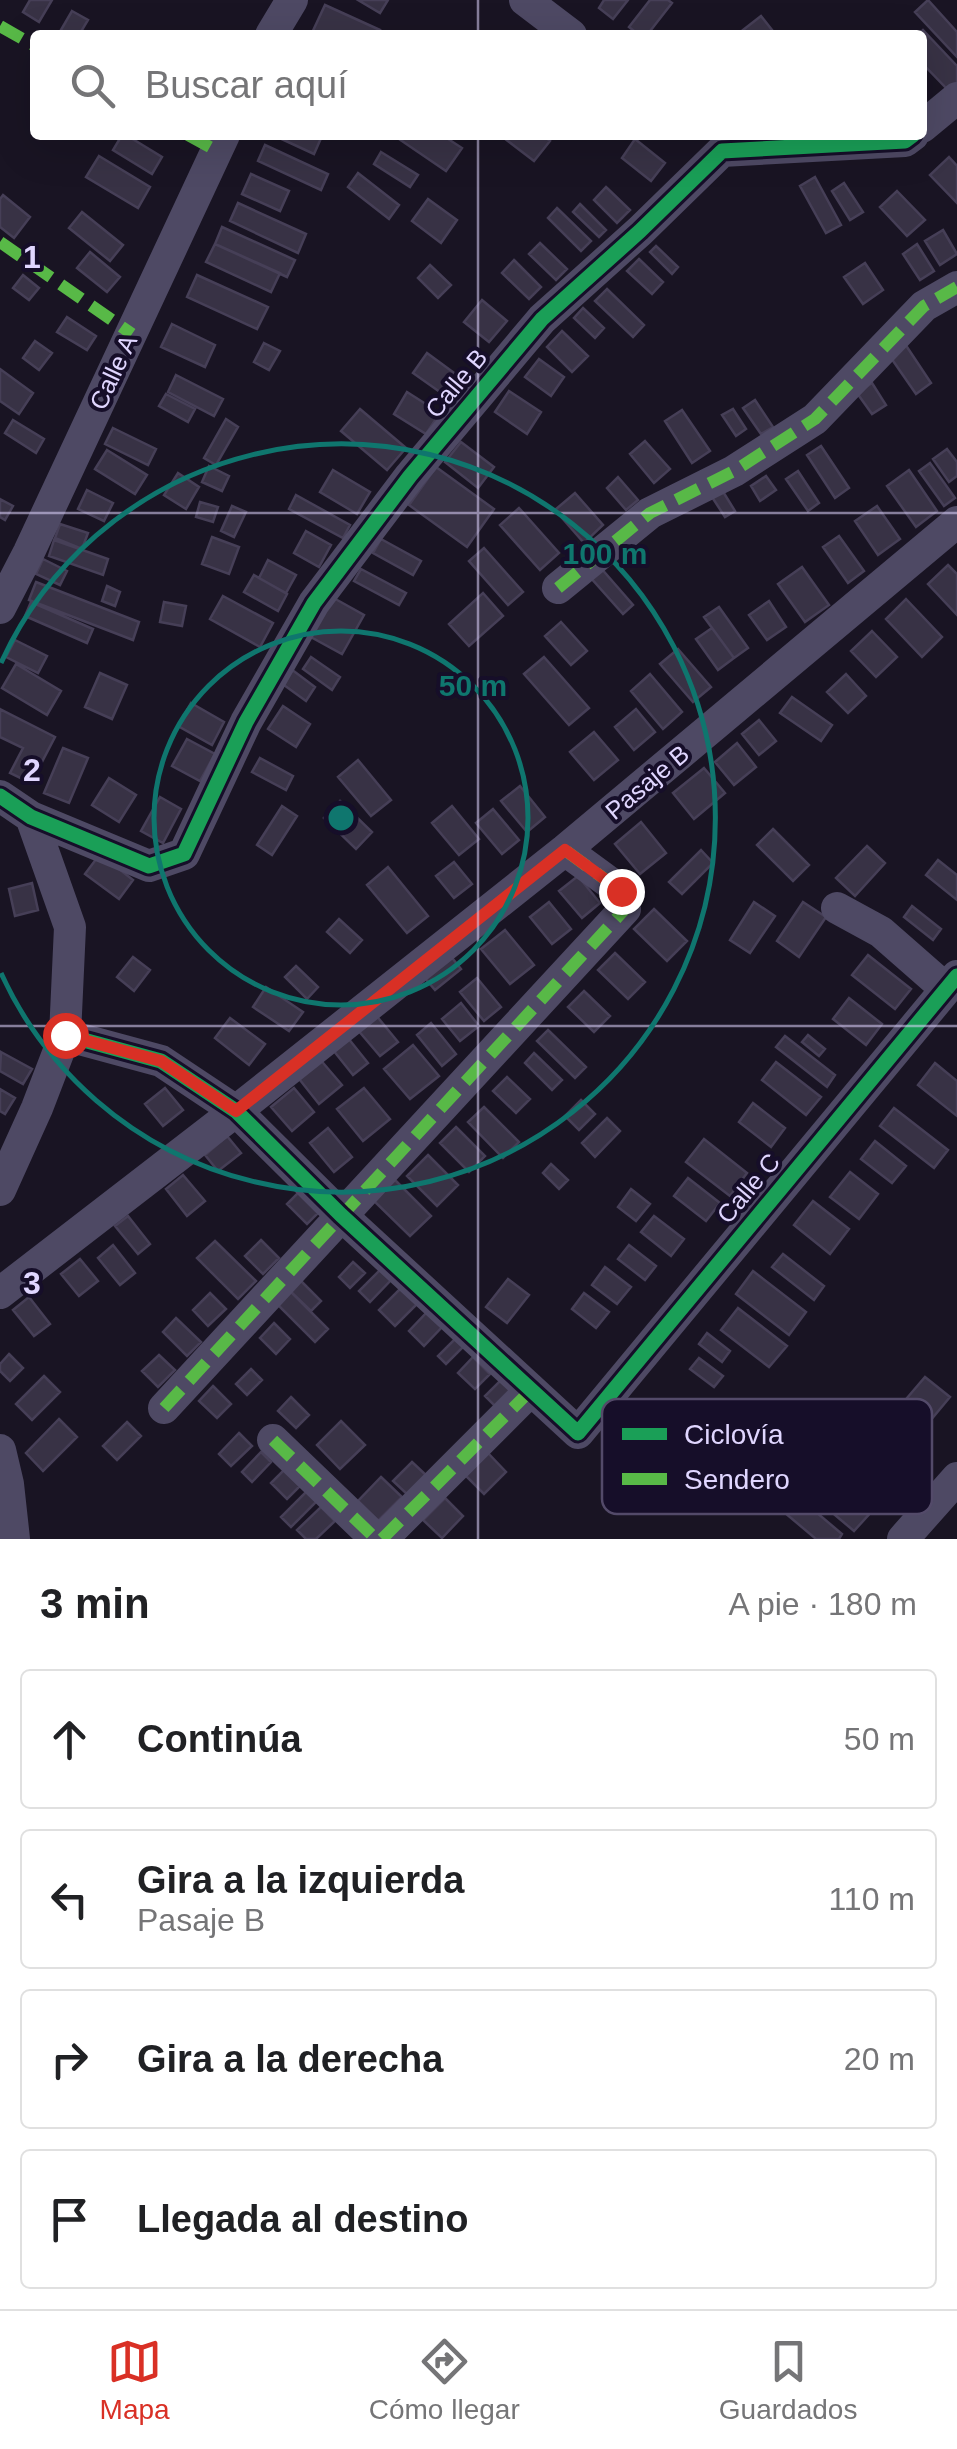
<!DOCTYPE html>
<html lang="es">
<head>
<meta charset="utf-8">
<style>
  :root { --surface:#fff; --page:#f6f6f6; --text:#202124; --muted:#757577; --line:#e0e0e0; --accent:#d93025 }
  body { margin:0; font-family:Arial,sans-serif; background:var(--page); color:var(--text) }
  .stop { position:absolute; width:30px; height:30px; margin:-22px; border:8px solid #d93025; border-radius:50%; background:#fff }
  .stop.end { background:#d93025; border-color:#fff; box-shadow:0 2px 10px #0008 }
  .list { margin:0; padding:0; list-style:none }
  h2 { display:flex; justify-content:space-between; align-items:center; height:130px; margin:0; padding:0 40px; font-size:42px }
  h2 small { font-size:32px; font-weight:400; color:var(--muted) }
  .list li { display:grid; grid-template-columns:65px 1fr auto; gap:30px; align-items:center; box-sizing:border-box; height:140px; margin:0 20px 20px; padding:0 20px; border:2px solid var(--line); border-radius:10px }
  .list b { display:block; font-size:38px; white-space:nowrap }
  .list p { margin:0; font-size:32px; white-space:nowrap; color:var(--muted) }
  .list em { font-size:32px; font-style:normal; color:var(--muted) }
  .icon { flex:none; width:55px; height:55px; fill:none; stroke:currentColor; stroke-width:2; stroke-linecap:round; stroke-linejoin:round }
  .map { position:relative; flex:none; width:957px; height:1539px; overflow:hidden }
  .search { position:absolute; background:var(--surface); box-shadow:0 10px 40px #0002; left:30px; right:30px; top:30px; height:110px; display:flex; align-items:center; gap:25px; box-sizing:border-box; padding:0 35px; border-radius:10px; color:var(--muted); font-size:38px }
  .sheet { height:770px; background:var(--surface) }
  nav { display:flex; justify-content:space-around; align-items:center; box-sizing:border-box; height:140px; border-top:2px solid var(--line); background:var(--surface); font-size:28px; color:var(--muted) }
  nav a { display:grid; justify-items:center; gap:5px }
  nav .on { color:var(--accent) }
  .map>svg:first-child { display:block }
  .building { fill:#383245; stroke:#463f57; stroke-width:2.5 }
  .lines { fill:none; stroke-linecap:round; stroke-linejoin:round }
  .minor { stroke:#4e4964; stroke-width:32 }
  .quiet { stroke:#58b947; stroke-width:12; stroke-dasharray:25 12; stroke-linecap:butt }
  .cycleway-casing { stroke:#160e29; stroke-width:21 }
  .cycleway { stroke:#1a9f57; stroke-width:15 }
  .route { stroke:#d93025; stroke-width:12 }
  .grid { fill:none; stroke:#e0d6ff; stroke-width:2.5; stroke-opacity:0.55 }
  .ring { fill:none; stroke:#0f766e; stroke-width:5 }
  .labels { text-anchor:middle; stroke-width:8; stroke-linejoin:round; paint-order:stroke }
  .street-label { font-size:25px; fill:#e0d6ff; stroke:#160e29 }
  .key { fill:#160e29; stroke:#534a69; stroke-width:2.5 }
  .key-label { font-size:28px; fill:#e0d6ff }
  .grid-label { font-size:32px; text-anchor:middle; font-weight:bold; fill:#e0d6ff; stroke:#160e29; stroke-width:8; stroke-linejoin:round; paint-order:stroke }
  .centre { fill:#0f766e; stroke:#160e29; stroke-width:5 }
  .ring-label { font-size:30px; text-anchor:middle; font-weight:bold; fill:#0f766e; stroke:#160e29; stroke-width:8; stroke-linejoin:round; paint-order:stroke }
</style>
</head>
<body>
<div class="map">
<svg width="957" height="1539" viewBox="0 0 957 1539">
  <rect width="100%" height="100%" fill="#191423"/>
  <path class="building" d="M30,0H52L39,22L23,12Z
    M358,0H388L380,13Z
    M604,0H628L613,19L599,8Z
    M650,0H668L672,3L647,35H639L629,27Z
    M928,0L957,32V57L915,12Z
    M325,5L380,30L378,35H311Z
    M72,11L88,20L79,35H58Z
    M761,16L776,35H747L743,30Z
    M923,30L957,66V84L949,91L922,63V35H918Z
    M122,135H126L162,157L152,174L113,150Z
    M273,135H319L322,136L314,154Z
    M402,135H442L462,148L446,171L399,139Z
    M500,135H543L550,141L534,161Z
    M635,139L665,163L651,181L622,158Z
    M265,145L328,174L321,190L258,161Z
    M381,152L418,175L410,187L374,164Z
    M99,156L150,187L138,208L86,177Z
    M949,157L957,166V203L930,175Z
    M358,173L399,205L389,219L348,187Z
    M251,174L289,191L280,211L242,194Z
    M815,177L841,225L826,233L800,186Z
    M844,183L863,212L850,220L832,191Z
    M606,187L630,210L617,223L594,200Z
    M897,191L925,220L907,236L880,207Z
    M3,195L30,217L14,238L0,227V199Z
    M428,199L457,220L441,243L412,221Z
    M238,203L306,234L298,253L230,221Z
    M580,204L606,230L599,237L573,212Z
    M557,208L591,241L581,251L548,218Z
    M82,212L123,245L110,261L69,228Z
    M222,227L295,260L287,277L215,244Z
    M943,230L957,254L940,265L925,241Z
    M540,243L567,269L556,280L529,254Z
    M215,244L280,273L271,292L206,262Z
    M917,244L934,271L920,280L903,254Z
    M656,246L678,267L672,274L650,252Z
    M90,252L120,277L107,292L77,268Z
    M639,259L663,282L652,294L627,271Z
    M514,260L541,287L529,299L502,273Z
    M865,263L883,290L863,304L844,277Z
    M430,265L451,285L438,298L418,278Z
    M23,275L39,288L29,300L13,288Z
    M197,275L268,307L257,329L187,297Z
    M607,289L644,325L633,337L595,301Z
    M482,300L507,321L489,342L464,322Z
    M583,308L604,328L595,338L574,318Z
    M67,317L96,336L87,350L57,332Z
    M172,324L215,345L205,367L161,347Z
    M562,331L588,356L572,372L547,347Z
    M35,341L52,353L39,370L23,358Z
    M264,343L280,351L269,370L254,362Z
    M905,344L931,383L916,394L889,355Z
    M427,353L461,378L447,397L413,373Z
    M539,359L564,377L551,396L525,377Z
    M0,369L33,393L19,414L0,401Z
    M176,375L223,399L214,416L168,392Z
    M872,383L886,405L872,414L857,393Z
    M509,391L541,412L527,434L495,412Z
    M407,392L440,413L426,434L394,414Z
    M166,394L195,409L188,422L159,406Z
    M755,400L773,427L761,434L743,408Z
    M360,409L406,448L387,470L341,431Z
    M733,409L746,429L736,436L722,415Z
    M682,410L710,451L692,463L665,421Z
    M226,419L238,427L216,465L204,458Z
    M13,420L44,439L36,453L5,433Z
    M113,428L156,449L148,465L105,444Z
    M645,441L670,469L654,483L630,454Z
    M461,442L494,467L478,488L445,462Z
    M821,446L849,488L835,498L807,455Z
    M947,449L957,462V476L949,482L933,459Z
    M107,450L147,475L135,494L95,469Z
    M930,463L955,498L944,506L919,471Z
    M209,466L229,476L222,491L202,482Z
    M436,467L494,509L467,547L409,505Z
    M333,470L370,492L357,514L320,492Z
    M909,470L937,511L916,527L887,486Z
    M798,471L819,503L808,511L786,479Z
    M178,473L199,487L186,509L164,495Z
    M766,476L776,490L760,501L751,486Z
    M618,477L638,500L626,510L607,488Z
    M87,490L113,503L104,521L78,509Z
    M722,490L735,511L725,517L712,497Z
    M575,493L603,525L584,543L555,510Z
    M296,495L350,525L343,538L289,509Z
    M0,499L13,506L5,520L0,517Z
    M200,502L218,507L213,522L196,517Z
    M232,506L246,512L234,537L221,531Z
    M877,506L900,539L878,555L855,521Z
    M519,508L559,553L540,570L500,525Z
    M60,524L88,533L82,549L55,538Z
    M306,531L331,545L319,567L294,553Z
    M839,536L864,571L848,583L823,547Z
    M212,537L239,547L229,574L202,564Z
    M381,539L421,561L413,575L373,553Z
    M54,540L108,559L103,575L49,556Z
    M484,548L523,592L508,605L469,561Z
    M43,559L67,571L60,585L36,574Z
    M268,560L296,575L286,593L259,578Z
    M948,565L957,574V615L928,584Z
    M600,567L633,605L623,614L590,577Z
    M802,567L829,605L805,622L778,584Z
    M361,569L406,593L399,605L354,581Z
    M254,575L287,594L278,611L244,592Z
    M36,582L139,622L133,640L29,600Z
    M107,586L120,592L115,606L102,601Z
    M483,593L503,616L469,646L449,624Z
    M223,596L273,623L260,647L210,619Z
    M330,596L364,615L342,654L309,636Z
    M906,599L942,637L922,657L886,619Z
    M769,601L786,627L767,640L749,615Z
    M31,602L93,629L87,643L25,616Z
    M164,602L186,606L182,626L160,622Z
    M719,607L748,648L734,658L704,617Z
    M561,622L587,651L571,665L545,636Z
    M712,628L734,658L718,670L696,639Z
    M872,631L897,657L876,677L851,651Z
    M15,640L47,656L38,673L6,657Z
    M678,649L711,687L693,702L660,664Z
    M311,657L340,677L332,690L303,669Z
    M544,657L589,708L569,725L524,674Z
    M16,664L61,691L47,715L2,688Z
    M287,666L315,687L306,701L277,680Z
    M100,673L127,685L112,719L85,707Z
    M650,674L682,712L663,729L631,691Z
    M846,674L866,696L848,713L827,692Z
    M792,697L832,725L821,741L780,713Z
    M191,703L224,722L212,745L178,726Z
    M283,706L310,724L296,747L268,729Z
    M0,709L55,737L31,783L10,773L23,748L0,737Z
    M636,709L655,732L634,750L615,727Z
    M759,720L776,741L759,755L742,734Z
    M594,732L618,760L594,780L570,752Z
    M187,739L215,754L200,781L172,766Z
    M737,743L756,767L734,785L715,762Z
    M63,748L88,758L69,803L44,793Z
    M260,758L293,776L286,790L252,772Z
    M358,760L391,800L371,816L338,777Z
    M704,768L725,793L694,819L673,793Z
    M109,778L136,795L119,822L92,805Z
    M520,786L545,817L527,832L501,801Z
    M160,797L181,809L163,843L141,831Z
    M340,801L372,832L356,849L324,818Z
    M282,806L297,816L272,855L257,845Z
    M452,806L479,839L459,855L432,823Z
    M493,809L519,840L502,854L476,823Z
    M641,822L666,853L640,874L615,844Z
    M773,829L809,865L793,881L757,845Z
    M867,846L885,863L855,896L836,878Z
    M701,850L713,863L682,894L669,882Z
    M100,854L133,880L119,899L85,874Z
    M938,860L957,875V900L926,875Z
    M454,862L472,884L454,898L436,876Z
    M388,867L428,916L407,933L367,885Z
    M578,876L600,903L582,918L559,891Z
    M32,883L38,910L15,916L9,889Z
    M549,902L571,929L552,944L530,917Z
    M754,902L775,916L750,953L730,940Z
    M803,902L826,917L799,957L777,941Z
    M912,906L941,929L933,940L904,917Z
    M654,909L687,941L667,961L634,929Z
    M339,919L362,940L350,953L327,932Z
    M505,930L534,965L510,984L481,949Z
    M615,953L645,982L628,999L598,970Z
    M449,954L461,969L435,990L423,976Z
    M868,955L911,989L895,1009L852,975Z
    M133,957L150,970L134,991L117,977Z
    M296,966L318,987L307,999L285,977Z
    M477,978L501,1007L484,1021L460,992Z
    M266,987L303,1012L289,1031L253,1007Z
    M584,991L610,1016L594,1032L568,1007Z
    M849,998L882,1024L866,1045L833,1019Z
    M461,1003L479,1026L460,1041L442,1019Z
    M375,1014L398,1042L380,1056L357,1029Z
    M230,1018L265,1044L249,1065L215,1038Z
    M431,1023L456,1054L442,1066L417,1035Z
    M548,1030L586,1067L575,1078L537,1041Z
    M808,1035L825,1049L819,1056L802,1042Z
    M785,1036L835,1075L827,1087L776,1047Z
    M348,1038L368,1063L353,1075L333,1050Z
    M413,1045L439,1076L410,1099L384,1069Z
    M1,1052L32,1069L23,1084L0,1071Z
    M534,1053L562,1080L552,1090L525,1063Z
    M318,1057L342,1085L319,1104L296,1075Z
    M776,1062L821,1097L806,1115L762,1080Z
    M935,1063L957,1081V1116L918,1085Z
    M507,1077L530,1099L516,1113L493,1091Z
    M165,1088L183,1110L163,1126L145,1104Z
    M294,1088L314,1112L292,1131L271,1107Z
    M364,1088L390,1119L363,1141L337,1109Z
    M0,1089L15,1098L5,1114L0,1111Z
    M581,1100L595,1114L579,1130L565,1116Z
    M753,1103L785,1128L771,1147L739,1122Z
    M484,1107L519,1142L503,1158L468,1122Z
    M894,1108L948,1150L934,1168L880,1126Z
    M607,1118L620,1131L595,1157L582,1143Z
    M456,1127L485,1156L469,1172L440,1143Z
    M328,1128L352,1157L334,1172L310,1143Z
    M227,1136L241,1153L218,1171L205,1155Z
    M704,1139L747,1173L730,1196L686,1162Z
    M875,1141L906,1166L892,1183L861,1159Z
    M428,1155L458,1185L437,1206L407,1176Z
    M551,1164L568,1180L559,1189L543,1173Z
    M850,1172L878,1194L859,1219L830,1197Z
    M183,1175L205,1201L187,1216L166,1189Z
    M688,1178L720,1203L706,1221L674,1196Z
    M395,1180L431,1216L410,1236L374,1201Z
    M631,1189L650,1204L636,1221L618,1207Z
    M298,1193L318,1213L307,1224L287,1204Z
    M813,1201L849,1229L830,1254L794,1225Z
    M128,1216L150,1244L138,1254L115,1226Z
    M654,1216L684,1239L671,1256L641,1232Z
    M261,1240L279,1258L263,1274L245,1256Z
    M215,1241L256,1281L238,1299L197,1258Z
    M113,1245L135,1273L120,1285L98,1258Z
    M629,1245L656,1266L645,1280L618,1259Z
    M783,1254L824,1286L814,1300L772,1267Z
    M80,1259L98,1281L79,1296L61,1274Z
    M353,1262L365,1273L350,1288L339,1277Z
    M383,1267L393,1278L370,1302L359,1291Z
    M605,1267L631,1287L617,1304L592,1285Z
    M753,1271L806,1312L789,1335L736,1294Z
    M298,1278L321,1301L311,1311L288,1289Z
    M508,1279L529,1295L507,1323L486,1307Z
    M405,1284L421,1300L395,1326L379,1310Z
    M288,1289L328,1329L315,1342L275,1302Z
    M210,1293L226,1309L208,1326L193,1310Z
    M584,1293L609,1312L596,1328L572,1309Z
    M29,1297L50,1324L34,1336L13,1310Z
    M738,1308L787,1346L769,1367L721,1330Z
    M428,1311L443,1326L424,1346L409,1331Z
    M176,1318L201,1342L187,1356L163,1332Z
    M274,1323L290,1339L276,1354L260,1338Z
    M707,1333L730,1351L722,1362L699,1344Z
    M457,1337L465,1345L446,1364L438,1356Z
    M9,1354L23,1368L10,1381L0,1371V1364Z
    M159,1355L175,1370L158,1387L142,1371Z
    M473,1357L490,1374L475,1389L458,1373Z
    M699,1358L723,1376L714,1387L690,1369Z
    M251,1369L262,1380L247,1395L236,1384Z
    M44,1376L60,1392L32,1420L16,1404Z
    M504,1377L516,1390L498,1409L485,1396Z
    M925,1377L950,1397L920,1433L895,1412Z
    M213,1386L231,1404L217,1418L199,1401Z
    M291,1397L309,1415L296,1428L278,1411Z
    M59,1419L77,1437L43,1471L26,1453Z
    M341,1421L365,1445L340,1469L317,1445Z
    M127,1422L141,1436L117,1460L103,1446Z
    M239,1433L252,1446L231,1466L219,1454Z
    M261,1452L271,1462L252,1482L242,1472Z
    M488,1453L506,1472L484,1494L466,1476Z
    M412,1462L427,1476L408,1495L393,1481Z
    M284,1470L300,1486L287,1499L271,1483Z
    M381,1477L402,1497L378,1521L358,1501Z
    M834,1477L873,1510L854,1531L816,1499Z
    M309,1489L319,1499L291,1527L281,1517Z
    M791,1491L842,1534L839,1539H816L778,1507Z
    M445,1498L463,1516L442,1538L423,1520Z
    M321,1507L335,1521L316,1539H306L297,1530Z"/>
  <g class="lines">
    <path class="minor" d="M525,0L571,35
      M271,35L292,0
      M922,127L957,98
      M558,588L650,513L734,471L815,419L924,306L957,287
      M0,608L29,552L224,135
      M0,796L31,817L149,866L184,854L246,722L314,603L410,476L542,319L640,231L722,151L905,141L913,135
      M837,908L881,932L946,989
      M65,1035L161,1061L236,1111L341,1215L578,1433L957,976
      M0,1190L37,1108L65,1035L70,927L31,817
      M0,1293L236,1111L565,850L957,522
      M164,1408L625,909L621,891L565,850
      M273,1440L376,1539
      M0,1450L8,1484L14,1539
      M382,1539L530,1391
      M903,1539L957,1478"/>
    <path class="quiet" d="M0,26L35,46
      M188,135L217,151
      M0,242L132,334
      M558,588L650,513L734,471L815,419L924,306L957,287
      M164,1408L625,909L621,891L565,850
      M273,1440L376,1539
      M382,1539L530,1391"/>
    <g class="cycleway-casing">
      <path id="cycleway" d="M0,796L31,817L149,866L184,854L246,722L314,603L410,476L542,319L640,231L722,151L905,141L913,135
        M65,1035L161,1061L236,1111L341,1215L578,1433L957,976"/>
    </g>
    <use href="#cycleway" class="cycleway"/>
  </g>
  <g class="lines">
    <path class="route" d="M65,1035L161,1061L236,1111L565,850L621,891"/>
  </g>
  <path class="grid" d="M478,0V35M478,135V1539M0,513H957M0,1026H957"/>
  <g class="ring">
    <circle cx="341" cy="818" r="187"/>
    <path d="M1 663A374 374 0 1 1 1 973"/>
  </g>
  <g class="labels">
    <g class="street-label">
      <text transform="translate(113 372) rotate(-65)" y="9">Calle A</text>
      <text transform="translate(456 383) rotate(-50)" y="9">Calle B</text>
      <text transform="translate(647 782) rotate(-40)" y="9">Pasaje B</text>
      <text transform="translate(748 1188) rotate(-50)" y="9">Calle C</text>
    </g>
  </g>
  <rect x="602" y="1399" width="330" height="115" rx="15" class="key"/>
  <rect x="622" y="1428" width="45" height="12" fill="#1a9f57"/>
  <rect x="622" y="1473" width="45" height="12" fill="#58b947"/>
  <g class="key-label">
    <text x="684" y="1444">Ciclovía</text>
    <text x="684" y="1489">Sendero</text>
  </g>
  <g class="grid-label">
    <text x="32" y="268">1</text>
    <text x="32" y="781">2</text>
    <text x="32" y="1294">3</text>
  </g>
  <circle cx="341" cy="818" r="15" class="centre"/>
  <g class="ring-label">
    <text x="605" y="564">100 m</text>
    <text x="473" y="696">50 m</text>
  </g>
</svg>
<div class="stop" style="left:65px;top:1035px"></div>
<div class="stop end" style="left:621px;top:891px"></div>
<div class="search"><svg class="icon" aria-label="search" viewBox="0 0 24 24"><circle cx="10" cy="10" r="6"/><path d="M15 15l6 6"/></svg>Buscar aquí</div>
</div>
<section class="sheet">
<h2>3 min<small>A pie · 180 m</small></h2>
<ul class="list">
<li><svg class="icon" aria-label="ahead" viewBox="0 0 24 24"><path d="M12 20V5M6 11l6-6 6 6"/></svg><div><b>Continúa</b></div><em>50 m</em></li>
<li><svg class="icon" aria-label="left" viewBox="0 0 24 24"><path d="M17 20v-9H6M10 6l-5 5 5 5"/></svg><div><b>Gira a la izquierda</b><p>Pasaje B</p></div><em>110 m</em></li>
<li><svg class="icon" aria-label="right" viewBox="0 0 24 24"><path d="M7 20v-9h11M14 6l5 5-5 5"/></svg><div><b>Gira a la derecha</b></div><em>20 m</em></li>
<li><svg class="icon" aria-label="arrive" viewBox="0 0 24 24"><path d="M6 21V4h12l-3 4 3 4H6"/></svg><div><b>Llegada al destino</b></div></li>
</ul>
</section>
<nav>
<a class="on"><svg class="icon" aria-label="map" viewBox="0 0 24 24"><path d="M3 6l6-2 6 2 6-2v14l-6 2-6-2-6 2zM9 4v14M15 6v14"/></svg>Mapa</a>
<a><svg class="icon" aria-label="directions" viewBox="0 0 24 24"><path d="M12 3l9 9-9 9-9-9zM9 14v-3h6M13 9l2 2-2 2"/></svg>Cómo llegar</a>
<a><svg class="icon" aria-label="saved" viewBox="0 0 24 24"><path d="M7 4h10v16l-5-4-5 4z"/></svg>Guardados</a>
</nav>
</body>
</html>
